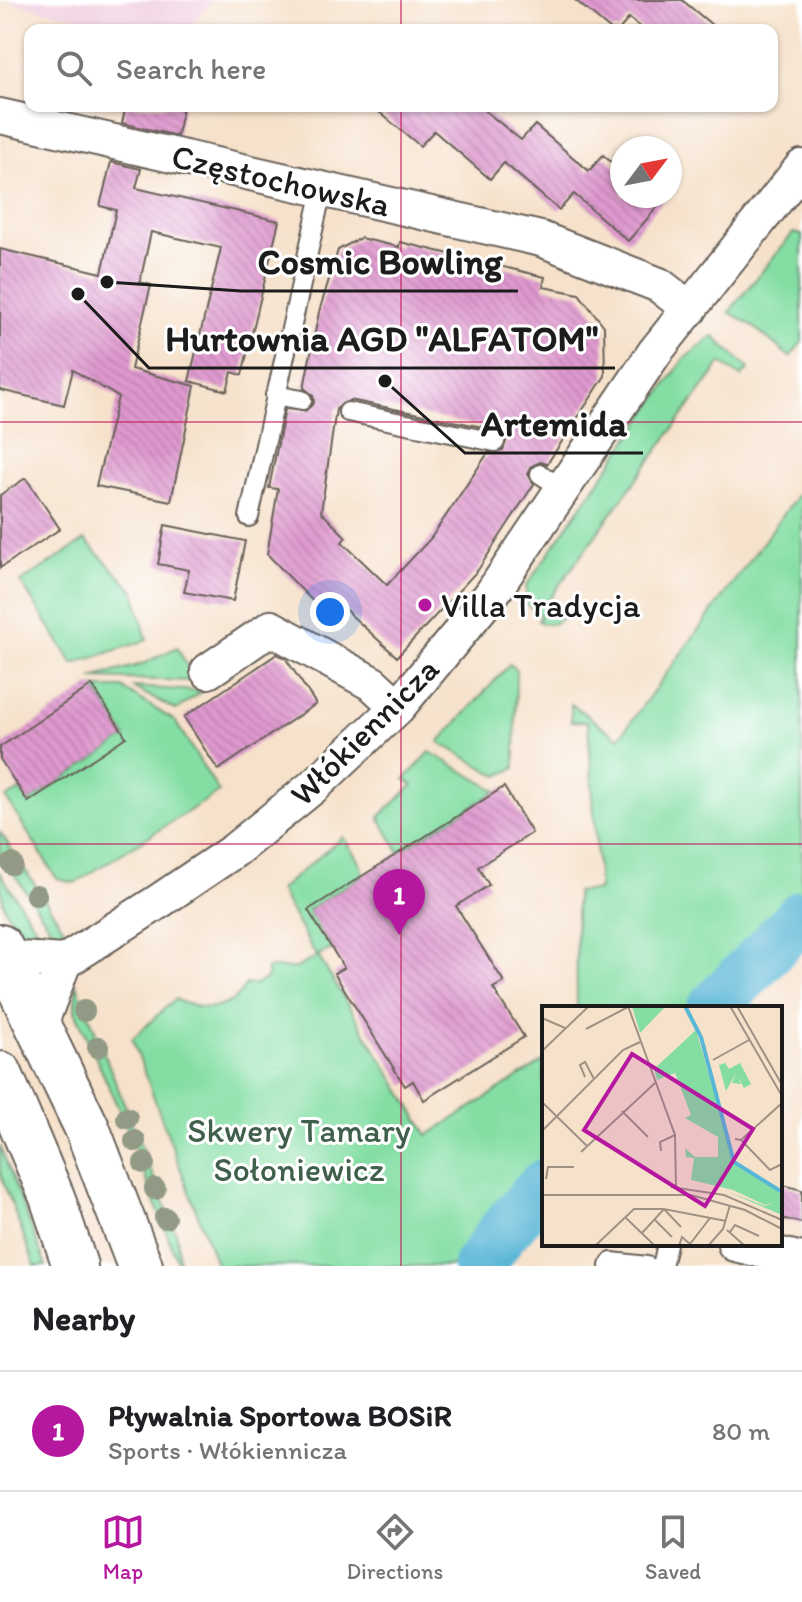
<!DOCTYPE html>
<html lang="en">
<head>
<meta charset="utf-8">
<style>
  :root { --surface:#fff; --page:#f2f2f2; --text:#202124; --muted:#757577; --line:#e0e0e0; --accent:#b5179e }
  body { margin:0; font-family:Itim,sans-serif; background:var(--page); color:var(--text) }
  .compass { position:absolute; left:610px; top:136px; width:72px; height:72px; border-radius:50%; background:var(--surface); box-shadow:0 2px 6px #0004; rotate:58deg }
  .you { position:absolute; left:330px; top:612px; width:28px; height:28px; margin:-20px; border:6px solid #fff; border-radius:50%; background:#1a73e8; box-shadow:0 0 0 12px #1a73e833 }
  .badge { display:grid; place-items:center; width:52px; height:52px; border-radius:50%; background:var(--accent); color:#fff; font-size:26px; font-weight:700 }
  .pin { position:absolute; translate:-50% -66px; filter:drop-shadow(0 2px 4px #0008) }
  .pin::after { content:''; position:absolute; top:42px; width:28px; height:24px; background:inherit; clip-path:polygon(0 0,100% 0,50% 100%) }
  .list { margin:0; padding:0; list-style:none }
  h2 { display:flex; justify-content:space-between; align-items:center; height:104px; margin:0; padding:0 32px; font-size:34px }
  h2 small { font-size:26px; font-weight:400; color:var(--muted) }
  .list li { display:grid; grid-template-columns:52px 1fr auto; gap:24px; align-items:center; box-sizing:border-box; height:120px; padding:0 32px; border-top:2px solid var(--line) }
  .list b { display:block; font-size:30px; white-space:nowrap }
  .list p { margin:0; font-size:26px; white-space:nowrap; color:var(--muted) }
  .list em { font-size:26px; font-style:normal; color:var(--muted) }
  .icon { flex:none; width:44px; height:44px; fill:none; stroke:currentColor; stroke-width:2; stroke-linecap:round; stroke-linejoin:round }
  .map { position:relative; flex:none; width:802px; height:1266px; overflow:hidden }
  .search { position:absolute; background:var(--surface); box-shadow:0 2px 6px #0004; left:24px; right:24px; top:24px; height:88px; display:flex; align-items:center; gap:20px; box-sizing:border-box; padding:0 28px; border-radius:16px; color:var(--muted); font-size:30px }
  .sheet { height:224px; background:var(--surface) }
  nav { display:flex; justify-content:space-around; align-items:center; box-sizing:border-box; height:112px; border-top:2px solid var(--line); background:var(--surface); font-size:22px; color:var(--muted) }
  nav a { display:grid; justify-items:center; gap:4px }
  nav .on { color:var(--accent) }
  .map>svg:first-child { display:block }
  .built { fill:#f1d0e2 }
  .green { fill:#84dea4; stroke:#507d60; stroke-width:2 }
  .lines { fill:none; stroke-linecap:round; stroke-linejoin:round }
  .river { stroke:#58b6d6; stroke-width:52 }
  .building { fill:url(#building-back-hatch); fill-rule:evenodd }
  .lane-casing { stroke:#686159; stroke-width:22 }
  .street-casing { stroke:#686159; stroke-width:38 }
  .secondary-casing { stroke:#686159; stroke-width:48 }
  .lane { stroke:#fff; stroke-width:18 }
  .street { stroke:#fff; stroke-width:34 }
  .secondary { stroke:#fff; stroke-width:44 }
  .tree { fill:#929a85 }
  .grid { fill:none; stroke:#c2185b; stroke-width:2; stroke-opacity:0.55 }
  .poi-dot { fill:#b5179e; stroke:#fff; stroke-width:3 }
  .labels { text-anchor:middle; stroke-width:6; stroke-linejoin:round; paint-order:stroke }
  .street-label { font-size:34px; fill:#1c1c1c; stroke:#fff }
  .poi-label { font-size:34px; fill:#1c1c1c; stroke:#fff; text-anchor:start }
  .park-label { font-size:34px; fill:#40604c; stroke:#fff }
  .inset-river { fill:none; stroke:#58b6d6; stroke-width:4 }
  .inset-road { fill:none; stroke:#9f9284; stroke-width:2 }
  .view { fill:#b5179e; fill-opacity:0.15; stroke:#b5179e; stroke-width:4 }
  .inset-edge { fill:none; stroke:#1c1c1c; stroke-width:4 }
  .leader { fill:none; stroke:#1c1c1c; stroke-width:3 }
  .callout-dot { fill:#1c1c1c; stroke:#fff; stroke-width:3 }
  .callout-label { font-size:36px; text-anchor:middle; font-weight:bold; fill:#1c1c1c; stroke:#fff; stroke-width:6; stroke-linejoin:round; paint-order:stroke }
</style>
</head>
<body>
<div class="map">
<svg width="802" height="1266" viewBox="0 0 802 1266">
  <defs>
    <pattern id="building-back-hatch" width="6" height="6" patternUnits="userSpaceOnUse" patternTransform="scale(2)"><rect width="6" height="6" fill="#de98ce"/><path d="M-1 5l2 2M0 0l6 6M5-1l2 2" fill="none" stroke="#be82b0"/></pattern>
  </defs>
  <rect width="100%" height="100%" fill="#fff"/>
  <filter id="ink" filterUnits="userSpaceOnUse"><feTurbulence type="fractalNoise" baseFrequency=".0125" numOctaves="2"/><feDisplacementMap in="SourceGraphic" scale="16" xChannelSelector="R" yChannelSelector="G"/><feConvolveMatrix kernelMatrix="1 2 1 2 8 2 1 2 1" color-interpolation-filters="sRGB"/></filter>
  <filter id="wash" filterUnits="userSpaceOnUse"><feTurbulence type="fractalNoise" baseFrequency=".006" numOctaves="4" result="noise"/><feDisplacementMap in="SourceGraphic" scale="32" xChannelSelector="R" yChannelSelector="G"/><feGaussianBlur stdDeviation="1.8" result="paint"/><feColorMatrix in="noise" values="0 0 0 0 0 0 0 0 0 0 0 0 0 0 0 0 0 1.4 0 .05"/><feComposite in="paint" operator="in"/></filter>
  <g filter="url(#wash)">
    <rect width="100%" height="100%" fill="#f6e1ca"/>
    <path class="built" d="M0,0H213L187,30H133Z"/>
    <path class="green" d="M793,233L802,235V342L790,357L754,327L729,312Z
      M713,336L749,369L741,377L721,363L545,605L562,618C554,625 546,626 538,621L541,616L526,604V586L684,359Z
      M802,489V915L713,1008H577L576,892L599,890L588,722L571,721V704L619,738Z
      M85,540L134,591L147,640L73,664L21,582Z
      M177,647L195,681L92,678L143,664Z
      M510,664L516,671L515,768L498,776L439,742Z
      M132,687L202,691L176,710Z
      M95,688H122L175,721L219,792L75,883L57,879L6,798L20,790L29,802L126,737Z
      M430,752L497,791L399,852L379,817L413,785L405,779Z
      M0,832L68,935L57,938L0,853Z
      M343,837L360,863L363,875L308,910L332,949L316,956L279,890Z
      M0,873L43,939C8,930 0,906 0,873Z
      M318,956L428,1135L544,1061V1185L501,1233L479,1266H217L132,1039L175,999C200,1012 231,1013 246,984L255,985L267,978V968H296Z
      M76,983L177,1236L179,1266L125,1123L75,1011Z
      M0,1146L46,1266H35L0,1173Z"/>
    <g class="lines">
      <path class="river" d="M713,1008L802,916
        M479,1266L501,1234L544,1185"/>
    </g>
    <g id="blocks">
      <path class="building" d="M575,0H682L718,30H643L629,18L619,30H611Z
        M126,106H183L177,136L122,123Z
        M372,106H479L521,140L535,125L589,171L603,155L622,172V196H667L628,241L574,194L559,210L504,163L490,179L434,131L420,146Z
        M111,162L141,169L136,188L279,221L242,375L232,372L227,391L189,381L221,248L151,232L140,282L151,285L131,369L195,386L171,501L96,486L118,397L73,370L64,405L0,390V249L102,273L116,210L100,206Z
        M360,238L399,247L400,242L545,277L543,287L579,294L604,326L605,376L547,464L540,462L530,467L528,474L534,484L478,570L397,657L338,603L325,614L267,554L278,489L269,488L285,409L305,411L314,403L313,395L304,388L319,312L338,250ZM350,400L497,430L507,439L503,450L488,453L431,538L387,585L342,542L346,537L321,512L336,409Z
        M26,478L60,529L0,568V495Z
        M165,525L245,541L233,601L184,592L189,570L158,564Z
        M277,654L286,659L316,704L218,770L184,717Z
        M92,685L126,737L28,802L0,759V747Z
        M504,787L532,833L478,867L489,885L456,906L504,982L493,988L524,1037L424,1100L413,1081L405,1086L334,973L344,968L308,910Z
        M780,1184L802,1190V1223L780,1218Z"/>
    </g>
  </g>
  <g filter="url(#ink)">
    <use href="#blocks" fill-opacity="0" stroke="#686159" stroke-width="2"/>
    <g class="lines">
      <g class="lane-casing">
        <path id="lane" d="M275,395L302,400
          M348,412L495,442
          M540,474L563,489
          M249,517L322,190
          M609,1266L612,1262L647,1266
          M662,1266L667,1244"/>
      </g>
      <g class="street-casing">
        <path id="street" d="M0,116L541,239L659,285L690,309
          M208,671L271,628L373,684L398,707
          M6,958L64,962L158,902L235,850L315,785L398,707L491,595L655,352L802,167
          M40,1025L64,962
          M735,1244L802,1260"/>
      </g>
      <g class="secondary-casing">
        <path id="secondary" d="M0,947L87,1128L140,1266
          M0,1074L52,1197L75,1266"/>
      </g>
      <use href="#lane" class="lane"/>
      <use href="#street" class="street"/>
      <use href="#secondary" class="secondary"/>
    </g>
    <g class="tree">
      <circle cx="12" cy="864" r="11"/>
      <circle cx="36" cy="895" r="11"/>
      <circle cx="84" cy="1011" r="11"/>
      <circle cx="98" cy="1047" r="11"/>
      <circle cx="127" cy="1118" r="11"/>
      <circle cx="135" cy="1141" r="11"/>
      <circle cx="144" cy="1163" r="11"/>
      <circle cx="155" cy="1189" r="11"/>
      <circle cx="165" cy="1218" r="11"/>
    </g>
  </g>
  <path class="grid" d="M401,0V30M401,106V1266M0,422H802M0,844H802"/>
  <circle class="poi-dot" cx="425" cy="605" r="8"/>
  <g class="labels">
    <g class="street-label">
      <text transform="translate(281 180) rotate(13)" y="12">Częstochowska</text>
      <text transform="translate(364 731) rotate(-45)" y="12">Włókiennicza</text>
    </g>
    <g class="poi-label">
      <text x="441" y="617">Villa Tradycja</text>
    </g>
    <g class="park-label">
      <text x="299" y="1142">Skwery Tamary<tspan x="299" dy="39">Sołoniewicz</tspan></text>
    </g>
  </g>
  <g transform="translate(542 1006)">
    <rect width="240" height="240" fill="#f6e1ca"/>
    <path d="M90,0H124L98,27ZM154,24L192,156L240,186V209L184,185L223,200L233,196L223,199L191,184L149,174L152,152L144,151L143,142L153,151H176V131L143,112L149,109L133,67L115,74L112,63ZM183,57L187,63L198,57L209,78L202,82L195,69L199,78L190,77L194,67L184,85L177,59Z" fill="#84dea4"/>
    <path class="inset-river" d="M143,0L159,31L192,156L240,186"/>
    <path class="inset-road" d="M86,0L133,129L134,181M188,0L240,90M195,0L240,79M0,12L23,22M44,23L86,1M0,45L47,0M171,54L207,34M43,71L38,59L43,56L52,73M0,96L45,140M80,105L106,131M0,125L81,44L98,36M193,133L199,134L240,97M199,134L228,164L240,158M119,145L118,136L133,129M39,146L113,77M4,173L6,161H32M129,181L182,189L240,214M0,189H149L203,204L240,223M83,211L113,240M113,214L130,231M185,224L203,240M188,226L193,219L217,230M100,227L122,203L184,215M53,240L92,203H122L139,221M137,240L140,231L148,238L168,212M166,240L181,223L188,199"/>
    <path class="view" d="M90,48L211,123L163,200L42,124Z"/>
    <rect width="240" height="240" class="inset-edge"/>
  </g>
  <path class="leader" d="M107 282L241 291H518M78 294L149 368H615M385 381L465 453H643"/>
  <g class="callout-dot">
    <circle cx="107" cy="282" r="8"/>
    <circle cx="78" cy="294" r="8"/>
    <circle cx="385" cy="381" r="8"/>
  </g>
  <g class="callout-label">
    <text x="380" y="274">Cosmic Bowling</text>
    <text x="382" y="351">Hurtownia AGD "ALFATOM"</text>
    <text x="554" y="436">Artemida</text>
  </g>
</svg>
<svg class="compass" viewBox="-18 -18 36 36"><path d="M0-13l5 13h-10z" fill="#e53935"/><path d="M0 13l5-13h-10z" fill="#757577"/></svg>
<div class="you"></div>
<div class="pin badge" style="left:399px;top:935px">1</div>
<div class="search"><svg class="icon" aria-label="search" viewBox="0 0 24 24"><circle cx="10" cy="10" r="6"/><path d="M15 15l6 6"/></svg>Search here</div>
</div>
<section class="sheet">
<h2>Nearby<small></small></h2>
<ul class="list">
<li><span class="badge">1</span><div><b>Pływalnia Sportowa BOSiR</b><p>Sports · Włókiennicza</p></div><em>80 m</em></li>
</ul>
</section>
<nav>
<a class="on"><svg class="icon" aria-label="map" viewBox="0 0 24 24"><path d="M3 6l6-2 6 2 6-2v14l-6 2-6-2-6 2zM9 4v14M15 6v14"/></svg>Map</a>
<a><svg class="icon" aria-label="directions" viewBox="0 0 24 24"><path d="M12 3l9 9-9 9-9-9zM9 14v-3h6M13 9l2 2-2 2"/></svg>Directions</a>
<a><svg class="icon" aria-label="saved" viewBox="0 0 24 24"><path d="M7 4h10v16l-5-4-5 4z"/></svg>Saved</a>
</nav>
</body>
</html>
